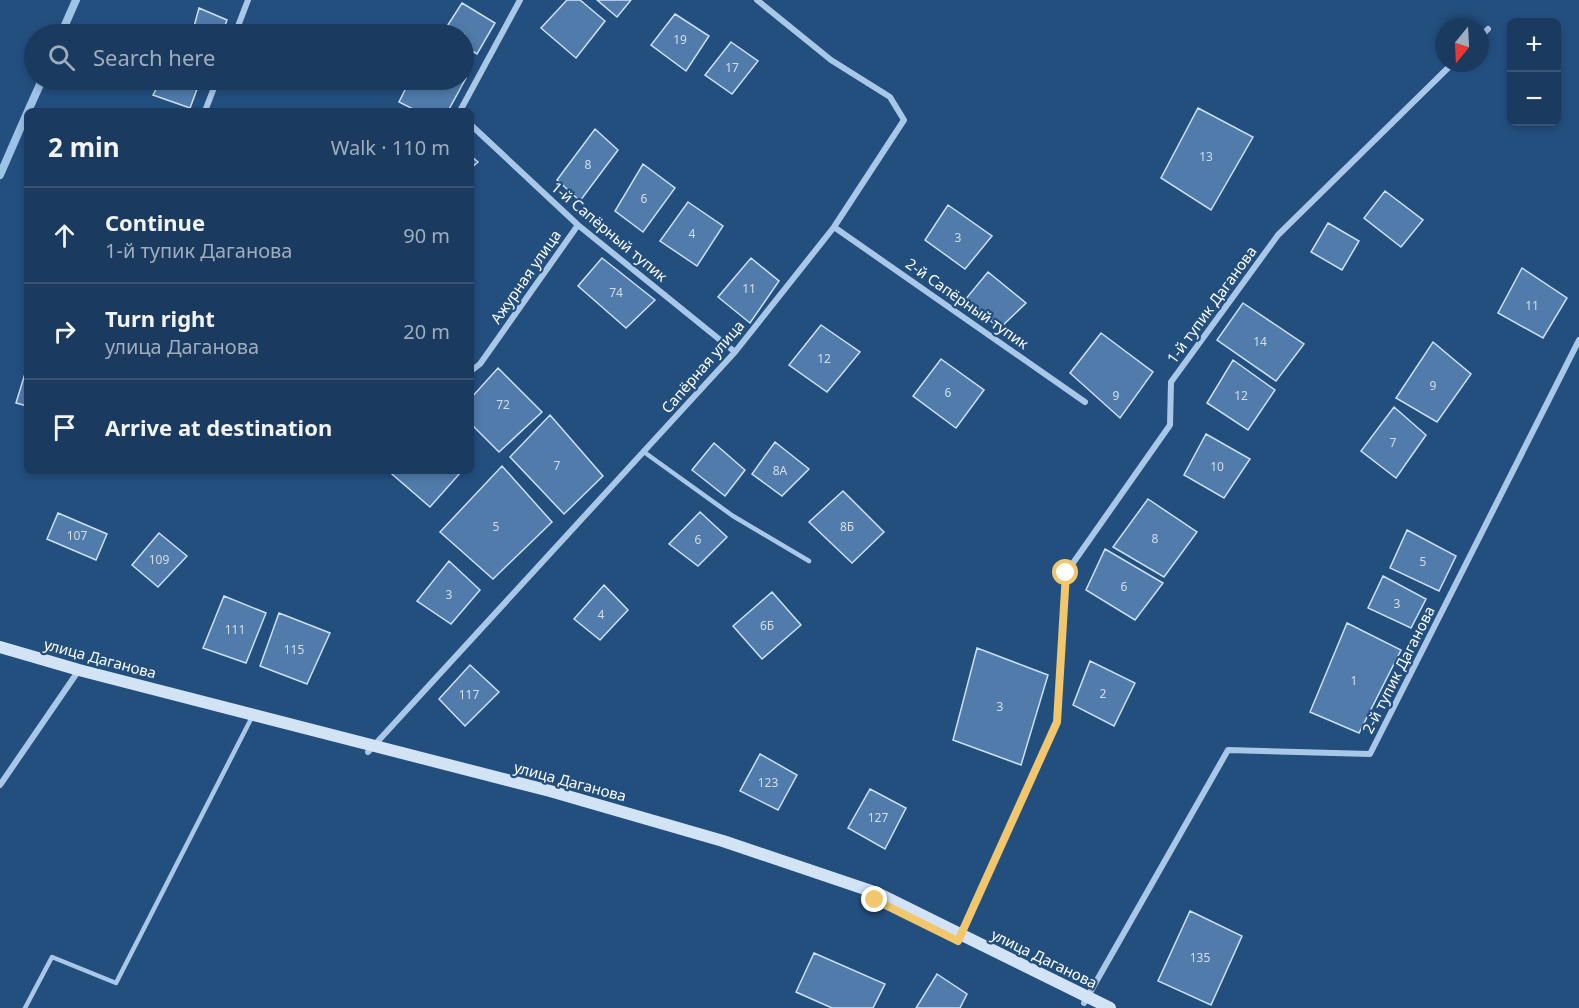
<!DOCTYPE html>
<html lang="en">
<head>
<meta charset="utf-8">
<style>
  :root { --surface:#1a3b5f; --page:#274668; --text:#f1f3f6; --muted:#9fadbd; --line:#385574 }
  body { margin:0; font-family:"Noto Sans",sans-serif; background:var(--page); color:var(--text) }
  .controls { position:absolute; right:18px; top:18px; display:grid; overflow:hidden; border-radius:9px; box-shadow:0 3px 9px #0003 }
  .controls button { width:54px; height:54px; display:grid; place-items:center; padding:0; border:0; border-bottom:2px solid var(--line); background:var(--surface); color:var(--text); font:30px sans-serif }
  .compass { position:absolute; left:1435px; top:18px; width:54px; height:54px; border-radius:50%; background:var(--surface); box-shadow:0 3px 9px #0003; rotate:198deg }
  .stop { position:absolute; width:18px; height:18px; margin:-14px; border:4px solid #f1c66c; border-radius:50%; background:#fff }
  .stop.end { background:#f1c66c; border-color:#fff; box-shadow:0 2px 6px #0008 }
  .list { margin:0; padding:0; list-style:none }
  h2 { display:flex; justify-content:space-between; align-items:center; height:78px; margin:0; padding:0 24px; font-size:26px }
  h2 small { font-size:20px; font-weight:400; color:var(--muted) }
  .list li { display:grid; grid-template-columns:39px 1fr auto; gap:18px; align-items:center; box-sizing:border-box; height:96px; padding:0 24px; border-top:2px solid var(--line) }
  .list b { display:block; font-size:22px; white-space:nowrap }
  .list p { margin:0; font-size:20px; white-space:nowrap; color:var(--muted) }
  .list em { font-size:20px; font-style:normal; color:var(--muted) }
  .icon { flex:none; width:33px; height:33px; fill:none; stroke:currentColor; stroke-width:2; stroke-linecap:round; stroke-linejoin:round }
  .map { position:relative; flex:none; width:1579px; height:1008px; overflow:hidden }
  .search { position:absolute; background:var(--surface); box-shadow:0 3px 9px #0003; left:24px; top:24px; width:450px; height:66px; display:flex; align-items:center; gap:15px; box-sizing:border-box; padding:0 21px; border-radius:33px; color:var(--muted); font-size:22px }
  .panel { position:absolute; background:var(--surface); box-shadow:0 3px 9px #0003; left:24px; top:108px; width:450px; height:366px; border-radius:9px }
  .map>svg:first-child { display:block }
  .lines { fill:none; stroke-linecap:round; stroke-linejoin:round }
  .stream { stroke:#9dc3e7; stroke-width:8 }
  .building { fill:#507baa; stroke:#cce1f5; stroke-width:1.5 }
  .lane { stroke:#a9c7e7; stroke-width:4.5 }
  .street { stroke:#a9c7e7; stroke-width:6 }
  .secondary { stroke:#d3e3f6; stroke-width:12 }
  .route { stroke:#f1c66c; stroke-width:8 }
  .labels { text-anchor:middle; stroke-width:4.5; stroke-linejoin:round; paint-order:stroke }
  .number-label { font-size:12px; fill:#d3deea }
  .street-label { font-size:15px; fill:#fff; stroke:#234f7f }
</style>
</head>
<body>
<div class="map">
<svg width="1579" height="1008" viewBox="0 0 1579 1008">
  <rect width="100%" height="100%" fill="#234f7f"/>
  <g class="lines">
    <path class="stream" d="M61,34L76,0
      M28,111L42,80
      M0,175L27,113"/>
  </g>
  <path class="building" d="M567,0H580L605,21L576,58L541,28Z
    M597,0H631L617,17Z
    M462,3L495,23L477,54L464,46V34H442Z
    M199,8L227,20L222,34H192Z
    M675,14L709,36L686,71L651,45Z
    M731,42L758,61L732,94L705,75Z
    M464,77L466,78L448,111H417L399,102L410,80H464Z
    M161,80H196L200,81L190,108L153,95Z
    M1198,108L1253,137L1211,210L1161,178Z
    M595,129L618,150L580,201L557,180Z
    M471,156L478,162L471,168Z
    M643,164L675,188L643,232L615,211Z
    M1385,191L1423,220L1401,247L1364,218Z
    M688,202L723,226L697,266L660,241Z
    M948,205L992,236L965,269L925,240Z
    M1328,223L1359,241L1342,270L1311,252Z
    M602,258L655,300L626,328L578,286Z
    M751,258L779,281L750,323L718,297Z
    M1522,268L1567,298L1543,338L1498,313Z
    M988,272L1026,303L1000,328L964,301Z
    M1243,303L1304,344L1276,381L1217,340Z
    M821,325L860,352L827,392L789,365Z
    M1101,333L1153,372L1120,418L1070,373Z
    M1433,342L1471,374L1437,422L1396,398Z
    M941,359L984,390L956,428L913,396Z
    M1233,360L1275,390L1248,430L1207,403Z
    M27,367V406L16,403Z
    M498,368L542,412L499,452L471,424V398Z
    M1394,407L1426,435L1396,478L1361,451Z
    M550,415L603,476L564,514L510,457Z
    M1206,434L1250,459L1224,498L1184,475Z
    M775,442L809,469L782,496L752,474Z
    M714,443L745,470L725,496L692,470Z
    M502,466L552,522L493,579L440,532Z
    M394,471H460L461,472L430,507L392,474Z
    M843,491L884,532L852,563L809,522Z
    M1148,499L1197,532L1164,577L1113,547Z
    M700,512L727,537L698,566L669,544Z
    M58,513L107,534L96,560L47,539Z
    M1407,530L1456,556L1439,591L1390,568Z
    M159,533L187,556L158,587L132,565Z
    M1105,549L1163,583L1135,620L1086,590Z
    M449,561L480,590L451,624L417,601Z
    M1383,576L1426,599L1411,628L1368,608Z
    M604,585L628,610L600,640L574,619Z
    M772,592L801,625L762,659L733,626Z
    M224,596L266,613L246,663L203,648Z
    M279,613L330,633L307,684L260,666Z
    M1347,623L1401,650L1359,733L1310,712Z
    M977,648L1048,675L1021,765L953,740Z
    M1090,661L1135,683L1114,726L1073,705Z
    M470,665L499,692L465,726L439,699Z
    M760,754L797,775L778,810L740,791Z
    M870,789L906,808L885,849L848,828Z
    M1190,911L1242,936L1211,1005L1158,981Z
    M814,953L885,984L873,1008H832L796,992Z
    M937,974L967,994L960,1008H916Z"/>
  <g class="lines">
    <path class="lane" d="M644,452L733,516L809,561
      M25,1008L52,957L116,983L252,717"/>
    <path class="street" d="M235,34L248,0
      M1480,37L1488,29
      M205,111L217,80
      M460,111L520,0
      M471,125L578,225L735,352
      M834,227L1085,402
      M471,371L480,364L578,225
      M368,752L735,352L834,227L904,120L890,97L831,60L757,0
      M0,785L79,670
      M958,941L1057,722L1066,573L1170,425L1171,382L1278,235L1453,63
      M1084,1003L1228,750L1370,754L1579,340"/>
    <path class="secondary" d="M0,647L79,670L550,791L723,841L877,893L1110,1008"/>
  </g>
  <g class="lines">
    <path class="route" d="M875,900L958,941L1057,722L1066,573"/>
  </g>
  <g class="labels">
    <g class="number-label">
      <text x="680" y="44">19</text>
      <text x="732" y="72">17</text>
      <text x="1206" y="161">13</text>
      <text x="588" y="169">8</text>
      <text x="644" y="203">6</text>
      <text x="692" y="238">4</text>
      <text x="958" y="242">3</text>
      <text x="749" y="293">11</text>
      <text x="616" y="297">74</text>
      <text x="1532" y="310">11</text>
      <text x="1260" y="346">14</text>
      <text x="824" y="363">12</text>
      <text x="1433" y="390">9</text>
      <text x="948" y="397">6</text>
      <text x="1116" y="400">9</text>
      <text x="1241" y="400">12</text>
      <text x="503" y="409">72</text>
      <text x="1393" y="447">7</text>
      <text x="557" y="470">7</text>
      <text x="1217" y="471">10</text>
      <text x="780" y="475">8А</text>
      <text x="496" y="531">5</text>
      <text x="847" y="531">8Б</text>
      <text x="77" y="540">107</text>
      <text x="1155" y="543">8</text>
      <text x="698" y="544">6</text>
      <text x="159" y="564">109</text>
      <text x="1423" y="566">5</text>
      <text x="1124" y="591">6</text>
      <text x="449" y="599">3</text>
      <text x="1397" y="608">3</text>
      <text x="601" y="619">4</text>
      <text x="767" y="630">6Б</text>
      <text x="235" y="634">111</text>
      <text x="294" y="654">115</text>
      <text x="1354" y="685">1</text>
      <text x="1103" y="698">2</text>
      <text x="469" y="699">117</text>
      <text x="1000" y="711">3</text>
      <text x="768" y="787">123</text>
      <text x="878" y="822">127</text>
      <text x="1200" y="962">135</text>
    </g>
    <g class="street-label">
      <text transform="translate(609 232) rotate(40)" y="5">1-й Сапёрный тупик</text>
      <text transform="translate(526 277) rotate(-55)" y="5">Ажурная улица</text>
      <text transform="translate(967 304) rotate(35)" y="5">2-й Сапёрный тупик</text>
      <text transform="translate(1212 305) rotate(-54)" y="5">1-й тупик Даганова</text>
      <text transform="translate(703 367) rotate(-49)" y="5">Сапёрная улица</text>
      <text transform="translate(100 659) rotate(15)" y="5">улица Даганова</text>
      <text transform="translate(1399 670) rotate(-63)" y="5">2-й тупик Даганова</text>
      <text transform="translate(570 782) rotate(15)" y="5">улица Даганова</text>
      <text transform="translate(1044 959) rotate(26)" y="5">улица Даганова</text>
    </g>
  </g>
</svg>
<div class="controls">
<button>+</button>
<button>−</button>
</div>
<svg class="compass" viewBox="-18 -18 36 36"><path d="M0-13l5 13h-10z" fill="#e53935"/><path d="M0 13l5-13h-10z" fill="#9fadbd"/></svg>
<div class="stop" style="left:1066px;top:573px"></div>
<div class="stop end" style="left:875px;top:900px"></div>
<div class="search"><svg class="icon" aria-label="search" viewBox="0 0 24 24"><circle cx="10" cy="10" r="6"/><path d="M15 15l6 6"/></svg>Search here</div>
<section class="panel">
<h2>2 min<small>Walk · 110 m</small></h2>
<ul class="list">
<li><svg class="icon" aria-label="ahead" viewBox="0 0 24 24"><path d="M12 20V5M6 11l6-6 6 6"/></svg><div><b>Continue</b><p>1-й тупик Даганова</p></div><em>90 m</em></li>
<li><svg class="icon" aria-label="right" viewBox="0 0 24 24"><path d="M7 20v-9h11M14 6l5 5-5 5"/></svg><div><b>Turn right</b><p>улица Даганова</p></div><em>20 m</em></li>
<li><svg class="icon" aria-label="arrive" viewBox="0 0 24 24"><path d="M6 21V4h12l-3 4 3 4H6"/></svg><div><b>Arrive at destination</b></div></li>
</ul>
</section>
</div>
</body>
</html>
